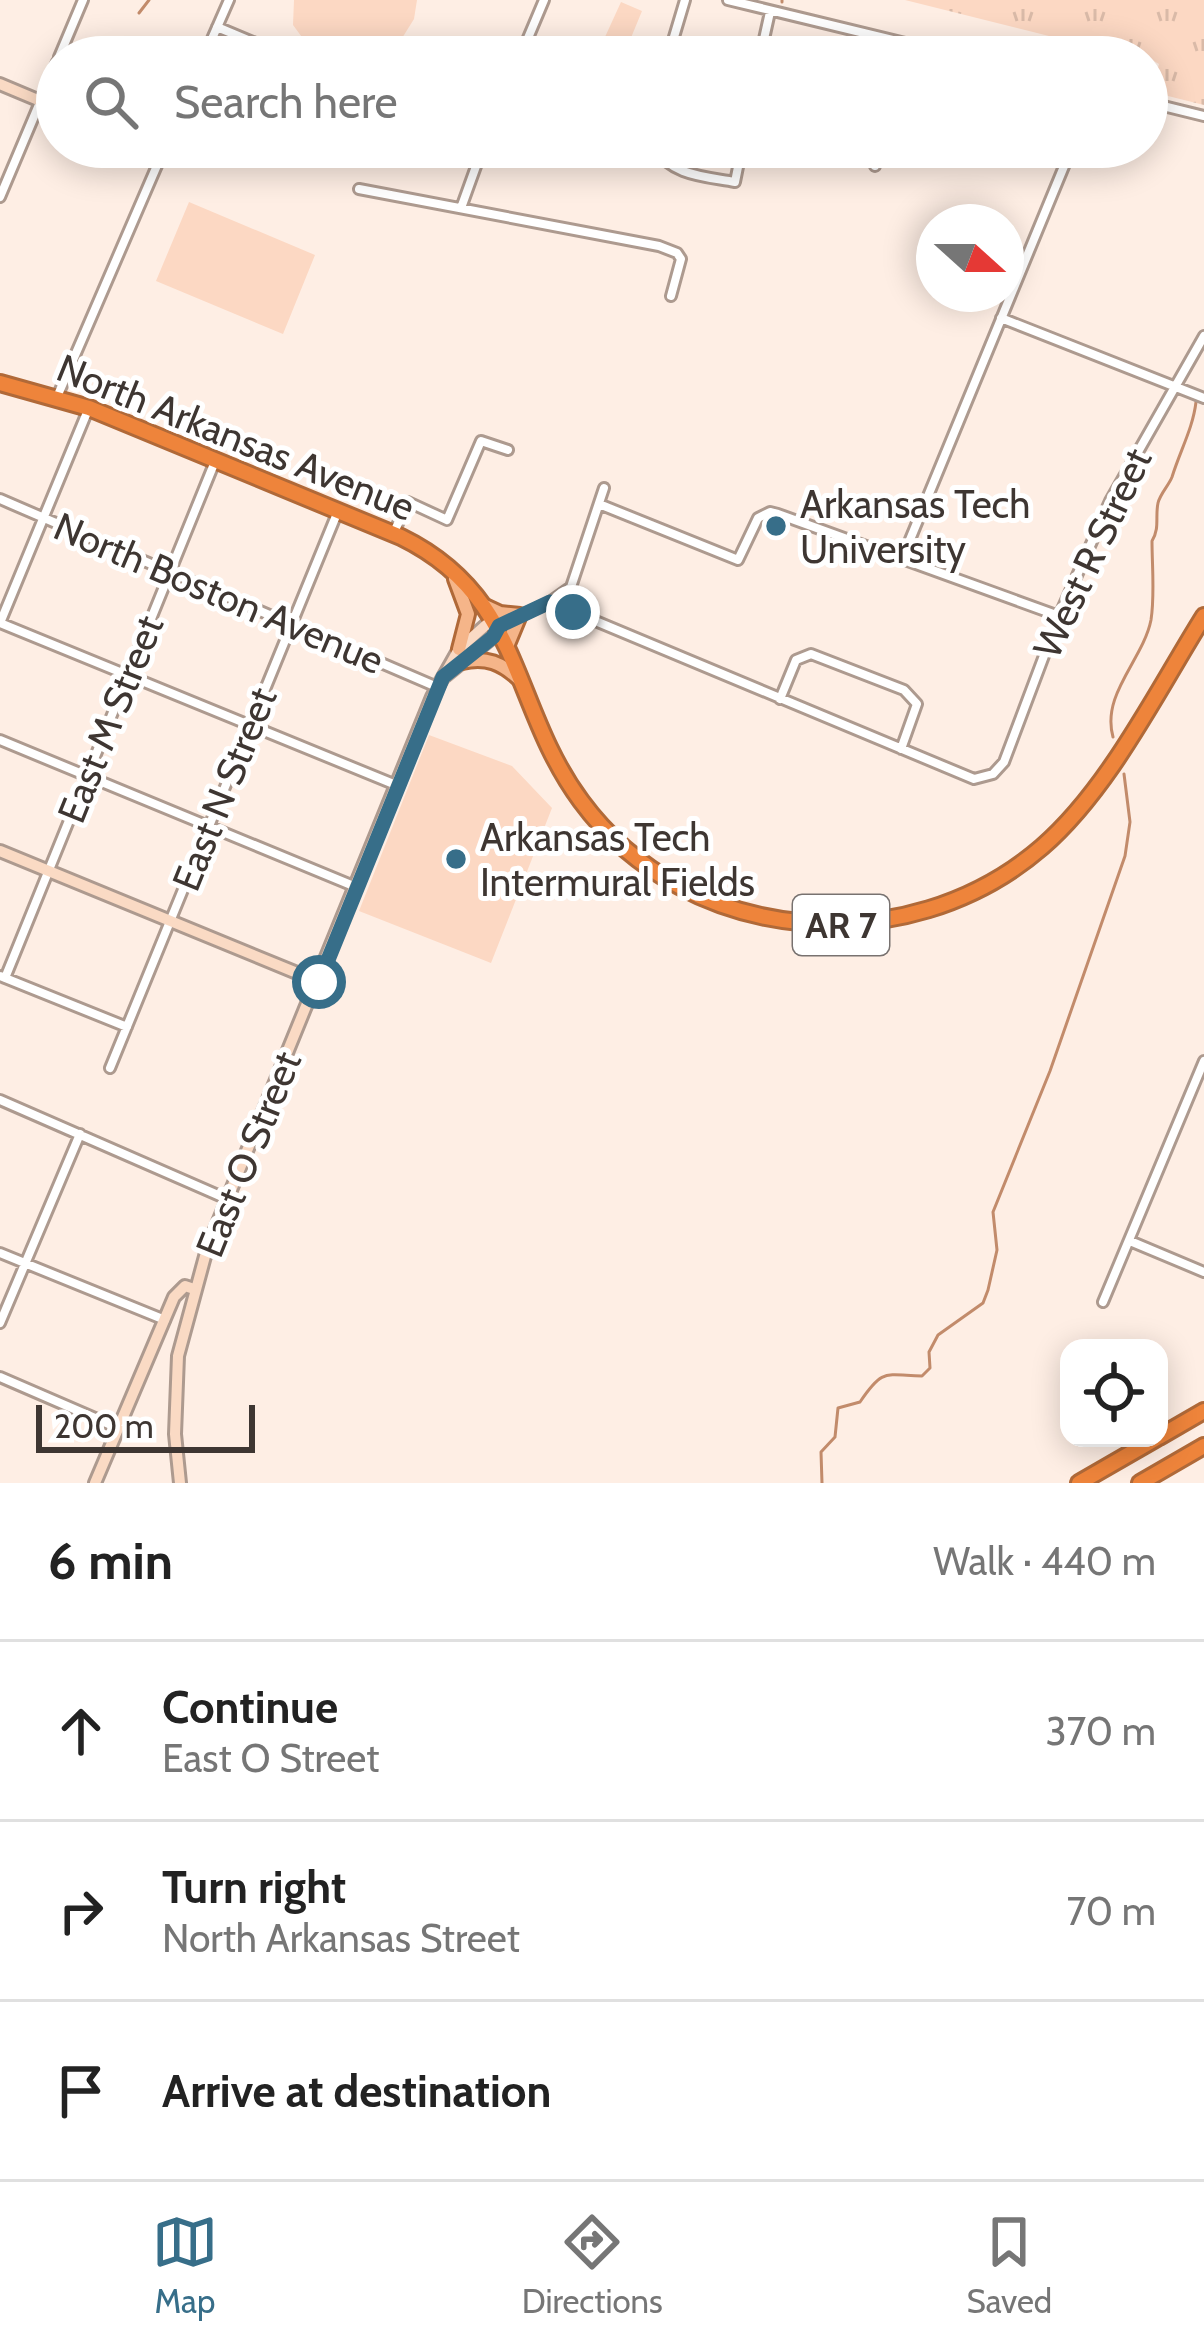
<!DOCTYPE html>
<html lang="en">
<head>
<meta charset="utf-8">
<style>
  :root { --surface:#fff; --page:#f6f6f6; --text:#222; --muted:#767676; --line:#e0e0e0; --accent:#376e89 }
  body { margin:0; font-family:Cabin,sans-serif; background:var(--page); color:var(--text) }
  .controls { position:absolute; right:36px; bottom:36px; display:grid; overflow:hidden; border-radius:24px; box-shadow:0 6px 30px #0003 }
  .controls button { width:108px; height:108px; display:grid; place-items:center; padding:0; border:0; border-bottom:3px solid var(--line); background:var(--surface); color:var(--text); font:60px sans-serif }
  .compass { position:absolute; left:916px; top:204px; width:108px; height:108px; border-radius:50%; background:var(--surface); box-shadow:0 6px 30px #0003; rotate:111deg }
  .scale { position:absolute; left:36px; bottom:30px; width:219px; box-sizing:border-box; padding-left:12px; border:6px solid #3e3632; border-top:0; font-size:33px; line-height:42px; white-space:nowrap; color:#3e3632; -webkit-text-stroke:9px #fff; paint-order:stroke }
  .stop { position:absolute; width:36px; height:36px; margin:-27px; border:9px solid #376e89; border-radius:50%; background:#fff }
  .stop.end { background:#376e89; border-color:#fff; box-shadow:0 3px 12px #0008 }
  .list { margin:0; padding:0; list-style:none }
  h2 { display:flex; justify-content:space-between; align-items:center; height:156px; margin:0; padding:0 48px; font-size:51px }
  h2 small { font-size:39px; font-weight:400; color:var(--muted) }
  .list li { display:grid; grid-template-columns:78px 1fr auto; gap:36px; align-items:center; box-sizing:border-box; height:180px; padding:0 48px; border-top:3px solid var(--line) }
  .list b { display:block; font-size:45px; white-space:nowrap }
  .list p { margin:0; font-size:39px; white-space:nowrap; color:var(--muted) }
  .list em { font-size:39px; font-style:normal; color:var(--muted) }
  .icon { flex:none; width:66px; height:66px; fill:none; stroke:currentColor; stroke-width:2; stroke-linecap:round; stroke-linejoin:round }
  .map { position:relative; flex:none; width:1204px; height:1483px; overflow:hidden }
  .search { position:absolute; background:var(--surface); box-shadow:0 6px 30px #0003; left:36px; right:36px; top:36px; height:132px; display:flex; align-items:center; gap:30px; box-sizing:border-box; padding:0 42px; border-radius:66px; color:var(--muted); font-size:45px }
  .sheet { height:696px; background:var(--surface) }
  nav { display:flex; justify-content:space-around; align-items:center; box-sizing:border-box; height:168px; border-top:3px solid var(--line); background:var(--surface); font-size:33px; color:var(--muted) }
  nav a { display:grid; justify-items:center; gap:6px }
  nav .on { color:var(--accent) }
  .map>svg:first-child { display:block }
  .grass { fill:url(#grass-tufts) }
  .pitch { fill:#fcd8c3 }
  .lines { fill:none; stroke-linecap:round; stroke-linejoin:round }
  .stream { stroke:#c28b6b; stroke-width:3 }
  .street-casing { stroke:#ad9a8f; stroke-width:14 }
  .secondary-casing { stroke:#ad9a8f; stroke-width:16 }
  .primary-casing { stroke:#b06938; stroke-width:18 }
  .highway-casing { stroke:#b06938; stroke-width:20 }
  .street { stroke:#fff; stroke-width:8 }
  .secondary { stroke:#fadac4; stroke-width:10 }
  .primary { stroke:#f5b589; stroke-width:12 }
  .highway { stroke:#ee843b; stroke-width:14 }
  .route { stroke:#376e89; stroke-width:15 }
  .poi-dot { fill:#376e89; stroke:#fff; stroke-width:4.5 }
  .labels { text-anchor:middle; stroke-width:10; stroke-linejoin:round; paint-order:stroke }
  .shield { fill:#fff; stroke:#787270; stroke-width:3 }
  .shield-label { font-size:36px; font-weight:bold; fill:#3e3632 }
  .street-label { font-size:39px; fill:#3e3632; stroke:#fff }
  .poi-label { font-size:39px; fill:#3e3632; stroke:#fff; text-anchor:start }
</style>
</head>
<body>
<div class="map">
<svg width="1204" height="1483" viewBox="0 0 1204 1483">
  <defs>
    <pattern id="grass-tufts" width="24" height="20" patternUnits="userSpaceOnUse" patternTransform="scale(3)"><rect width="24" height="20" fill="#fcd8c3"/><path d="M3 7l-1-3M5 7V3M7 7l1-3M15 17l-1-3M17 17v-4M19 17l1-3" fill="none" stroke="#d9baa8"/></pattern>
  </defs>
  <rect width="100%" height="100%" fill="#feeee4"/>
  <path class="grass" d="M905,0H1204V105L1152,92L1159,64L1147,57H1133Z"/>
  <path class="pitch" d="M294,0H417L414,19L399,43L368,54L310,48L293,25Z
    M621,2L642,11L628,45L605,37Z
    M189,202L315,255L283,334L156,281Z
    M429,735L512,766L552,808L491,963L359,911Z"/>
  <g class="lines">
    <path class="stream" d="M782,2V0
      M139,13L149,0
      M1113,737C1101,694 1143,660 1151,620C1155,595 1152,566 1152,541C1160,528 1155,517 1158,503C1160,494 1169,485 1172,477C1180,451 1193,428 1196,402
      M822,1483L821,1452L835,1437L838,1408L860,1402C883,1368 885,1375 922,1376L930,1368L929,1352L938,1335L983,1303L988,1290L997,1250L993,1212L1050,1071L1125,856L1130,822L1124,774"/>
    <g class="street-casing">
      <path id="street" d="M728,0L963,57
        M217,27L289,57
        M59,57L83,0
        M204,57L229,0
        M520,57L544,0
        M668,57L685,0
        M760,57L770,12
        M898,57L901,42
        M1147,102L1204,116
        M653,147C673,176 702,176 735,182L742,147
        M162,153L180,157
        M875,166L879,147
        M359,189L659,246L677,253L681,259L671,296
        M0,197L57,62
        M461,208L483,147
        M1001,318L1204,398
        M57,397L165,147
        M88,410L0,623L396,785
        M0,499L437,687
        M599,504L738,560L758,518L770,512L778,514L1059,616
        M394,532L408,502L447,520L481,441L508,450
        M902,559L1072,147
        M550,602L571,587L604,488
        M499,626L550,602L974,779L993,774L1004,762L1059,616L1110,501L1204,336
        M780,699L796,660L811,654L904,690L917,704L901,749
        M0,740L356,887
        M0,976L127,1027
        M5,978L216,459
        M110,1068L338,511
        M0,1100L227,1199
        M1130,1241L1204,1272
        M0,1253L165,1320
        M1103,1302L1204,1061
        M0,1323L80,1134
        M0,1377L118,1428"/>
    </g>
    <g class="secondary-casing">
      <path id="secondary" d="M0,84L57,108
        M148,147L162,153
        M445,676L493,637L497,628
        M0,851L319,982
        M95,1483L174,1297L185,1286L194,1289
        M180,1483L175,1434L178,1356L207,1249L432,697L459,649L486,625L499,626"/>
    </g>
    <g class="primary-casing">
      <path id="primary" d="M455,579L468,614L459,649
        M485,606L500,613L520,615L508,644
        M462,662C486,656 502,663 520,680"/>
    </g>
    <g class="highway-casing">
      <path id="highway" d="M0,383L89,408L401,537C524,597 510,705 581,801C688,947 908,963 1042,847C1109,789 1157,691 1204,616
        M1159,1437L1204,1411
        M1079,1483L1157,1438
        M1140,1483L1204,1446"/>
    </g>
    <use href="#street" class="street"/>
    <use href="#secondary" class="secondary"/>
    <use href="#primary" class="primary"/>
    <use href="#highway" class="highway"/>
  </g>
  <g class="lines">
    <path class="route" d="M319,982L443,677L493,637L499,626L550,602L573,612"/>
  </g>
  <g class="poi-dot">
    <circle cx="776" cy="526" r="12"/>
    <circle cx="456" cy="859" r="12"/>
  </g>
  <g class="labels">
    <rect class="shield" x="793" y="895" width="96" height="60" rx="9"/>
    <g class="shield-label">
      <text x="841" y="938">AR 7</text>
    </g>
    <g class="street-label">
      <text transform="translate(236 437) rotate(22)" y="14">North Arkansas Avenue</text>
      <text transform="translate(1092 553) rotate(-65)" y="14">West R Street</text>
      <text transform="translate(219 593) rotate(23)" y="14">North Boston Avenue</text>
      <text transform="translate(110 719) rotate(-68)" y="14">East M Street</text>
      <text transform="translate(224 789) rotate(-68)" y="14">East N Street</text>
      <text transform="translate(248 1154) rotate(-68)" y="14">East O Street</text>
    </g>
    <g class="poi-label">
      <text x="800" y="518">Arkansas Tech<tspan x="800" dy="45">University</tspan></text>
      <text x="480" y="851">Arkansas Tech<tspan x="480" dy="45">Intermural Fields</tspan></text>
    </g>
  </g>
</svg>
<div class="controls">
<button><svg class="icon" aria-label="locate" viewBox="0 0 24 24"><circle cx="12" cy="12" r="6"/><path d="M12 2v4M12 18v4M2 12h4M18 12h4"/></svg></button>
</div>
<svg class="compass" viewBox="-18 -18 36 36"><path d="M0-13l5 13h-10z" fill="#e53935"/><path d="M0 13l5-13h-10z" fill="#767676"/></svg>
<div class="scale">200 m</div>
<div class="stop" style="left:319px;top:982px"></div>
<div class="stop end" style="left:573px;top:612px"></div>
<div class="search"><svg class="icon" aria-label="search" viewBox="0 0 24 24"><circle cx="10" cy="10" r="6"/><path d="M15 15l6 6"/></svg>Search here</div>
</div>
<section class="sheet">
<h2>6 min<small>Walk · 440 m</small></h2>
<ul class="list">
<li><svg class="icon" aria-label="ahead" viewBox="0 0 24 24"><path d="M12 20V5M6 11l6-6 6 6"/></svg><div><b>Continue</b><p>East O Street</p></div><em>370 m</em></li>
<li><svg class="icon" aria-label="right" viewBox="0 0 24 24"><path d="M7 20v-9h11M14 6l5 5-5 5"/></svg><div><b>Turn right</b><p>North Arkansas Street</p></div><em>70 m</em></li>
<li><svg class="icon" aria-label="arrive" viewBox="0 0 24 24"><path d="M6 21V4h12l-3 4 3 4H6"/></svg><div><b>Arrive at destination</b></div></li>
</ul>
</section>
<nav>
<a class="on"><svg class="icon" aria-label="map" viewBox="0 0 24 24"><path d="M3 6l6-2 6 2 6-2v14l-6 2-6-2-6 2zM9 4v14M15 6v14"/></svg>Map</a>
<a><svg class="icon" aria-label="directions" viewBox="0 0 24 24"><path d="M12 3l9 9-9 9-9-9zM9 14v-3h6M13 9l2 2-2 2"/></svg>Directions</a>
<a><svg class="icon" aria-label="saved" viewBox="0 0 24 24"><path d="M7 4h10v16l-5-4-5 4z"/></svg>Saved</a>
</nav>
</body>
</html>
